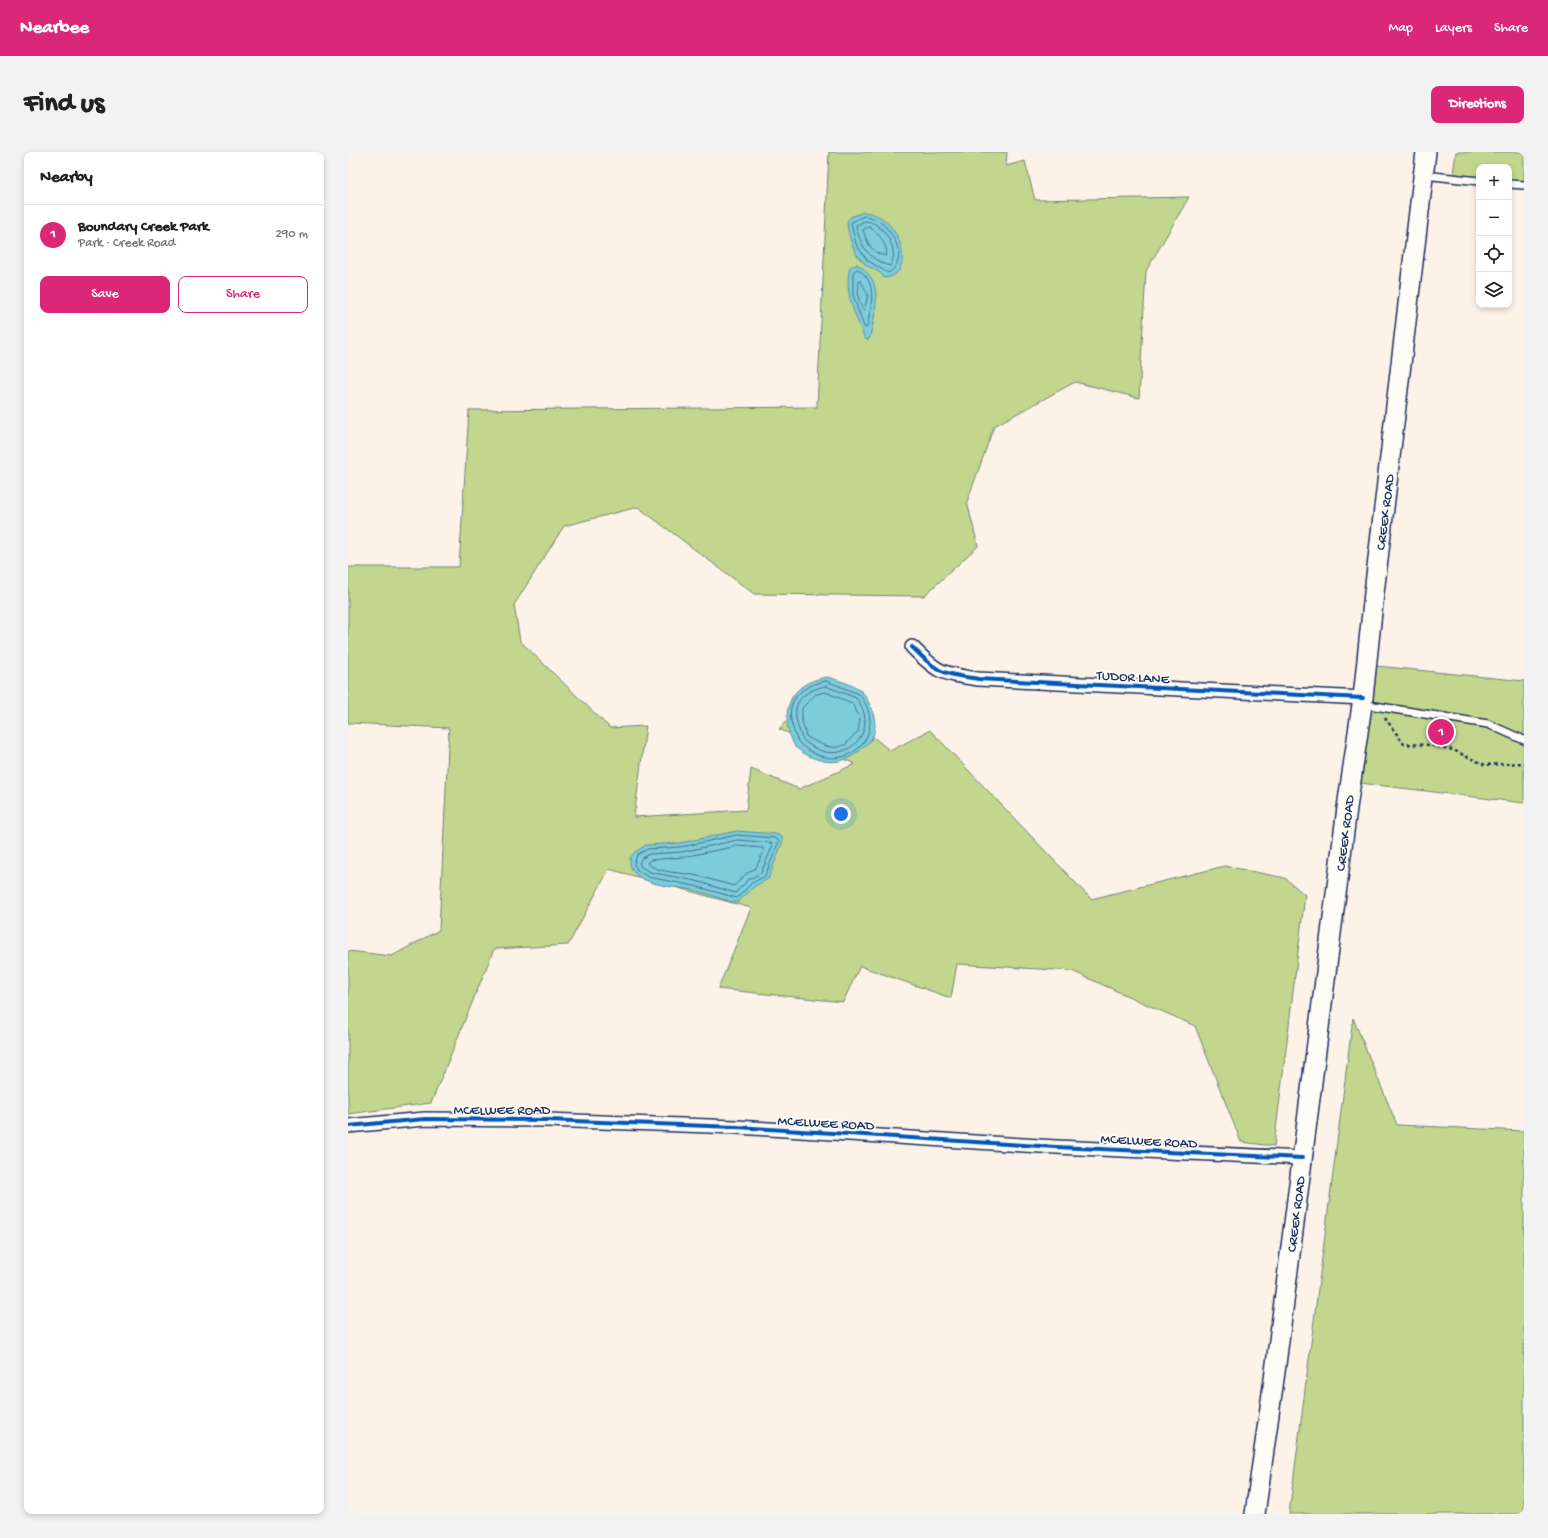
<!DOCTYPE html>
<html lang="en">
<head>
<meta charset="utf-8">
<style>
  :root { --surface:#fff; --page:#f2f2f2; --text:#222; --muted:#767676; --line:#e0e0e0; --accent:#db2777 }
  body { margin:0; font-family:"Gochi Hand",sans-serif; background:var(--page); color:var(--text) }
  .controls { position:absolute; right:12px; top:12px; display:grid; overflow:hidden; border-radius:8px; box-shadow:0 2px 6px #0003 }
  .controls button { width:36px; height:36px; display:grid; place-items:center; padding:0; border:0; border-bottom:1px solid var(--line); background:var(--surface); color:var(--text); font:20px sans-serif }
  .you { position:absolute; left:493px; top:662px; width:14px; height:14px; margin:-10px; border:3px solid #fff; border-radius:50%; background:#1a73e8; box-shadow:0 0 0 6px #1a73e833 }
  .badge { display:grid; place-items:center; width:26px; height:26px; border-radius:50%; background:var(--accent); color:#fff; font-size:13px; font-weight:700 }
  .pin { position:absolute; translate:-50% -50%; border:2px solid #fff; box-shadow:0 1px 4px #0006 }
  .list { margin:0; padding:0; list-style:none }
  h2 { display:flex; justify-content:space-between; align-items:center; height:52px; margin:0; padding:0 16px; font-size:17px }
  h2 small { font-size:13px; font-weight:400; color:var(--muted) }
  .list li { display:grid; grid-template-columns:26px 1fr auto; gap:12px; align-items:center; box-sizing:border-box; height:60px; padding:0 16px; border-top:1px solid var(--line) }
  .list b { display:block; font-size:15px; white-space:nowrap }
  .list p { margin:0; font-size:13px; white-space:nowrap; color:var(--muted) }
  .list em { font-size:13px; font-style:normal; color:var(--muted) }
  .actions { display:flex; gap:8px; padding:12px 16px }
  .actions a { flex:1; padding:9px 0; border:1px solid var(--accent); border-radius:8px; text-align:center; font-size:14px; color:var(--accent) }
  .actions .main { background:var(--accent); color:#fff }
  .icon { flex:none; width:22px; height:22px; fill:none; stroke:currentColor; stroke-width:2; stroke-linecap:round; stroke-linejoin:round }
  .map { position:relative; flex:none; width:1176px; height:1362px; overflow:hidden; border-radius:8px }
  header { display:flex; align-items:center; gap:24px; box-sizing:border-box; height:56px; padding:0 20px; background:var(--accent); color:#fff }
  header strong { font-size:19px }
  nav { display:flex; gap:22px; margin-inline-start:auto; font-size:14px }
  .intro { display:flex; align-items:center; justify-content:space-between; box-sizing:border-box; height:96px; padding:0 24px }
  h1 { margin:0; font-size:28px }
  .button { padding:10px 18px; border-radius:8px; background:var(--accent); color:#fff; font-size:14px; font-weight:700 }
  main { display:flex; gap:24px; padding:0 24px }
  aside { flex:1; background:var(--surface); border-radius:8px; box-shadow:0 2px 6px #0003 }
  .map>svg:first-child { display:block }
  .green { fill:#c2d78d; stroke:#6e8376 }
  .water { fill:#7dccda; stroke:#568da8 }
  .lines { fill:none; stroke-linecap:round; stroke-linejoin:round }
  .shore { stroke:#426e90; stroke-width:1 }
  .service-casing { stroke:#1b2f5e; stroke-width:10 }
  .minor-casing { stroke:#1b2f5e; stroke-width:16 }
  .secondary-casing { stroke:#1b2f5e; stroke-width:22 }
  .path { stroke:#1b2f5e; stroke-width:2.5; stroke-dasharray:3 3; stroke-linecap:butt }
  .service { stroke:#fdfcf7; stroke-width:7 }
  .minor { stroke:#fdfcf7; stroke-width:13 }
  .secondary { stroke:#fdfcf7; stroke-width:19 }
  .cycleway-casing { stroke:#fdfcf7; stroke-width:6 }
  .cycleway { stroke:#0057b8; stroke-width:4 }
  .labels { text-anchor:middle; stroke-width:3.5; stroke-linejoin:round; paint-order:stroke }
  .street-label { font-size:14px; fill:#1b2f5e; stroke:#fdfcf7 }
</style>
</head>
<body>
<header>
<strong>Nearbee</strong>
<nav><a>Map</a><a>Layers</a><a>Share</a></nav>
</header>
<div class="intro"><h1>Find us</h1><a class="button">Directions</a></div>
<main>
<aside>
<h2>Nearby<small></small></h2>
<ul class="list">
<li><span class="badge">1</span><div><b>Boundary Creek Park</b><p>Park · Creek Road</p></div><em>290 m</em></li>
</ul>
<div class="actions"><a class="main">Save</a><a>Share</a></div>
</aside>
<div class="map">
<svg width="1176" height="1362" viewBox="0 0 1176 1362">
  <rect width="100%" height="100%" fill="#fdf2e8"/>
  <filter id="ink" filterUnits="userSpaceOnUse"><feTurbulence type="fractalNoise" baseFrequency=".025" numOctaves="2"/><feDisplacementMap in="SourceGraphic" scale="8" xChannelSelector="R" yChannelSelector="G"/><feConvolveMatrix kernelMatrix="1 2 1 2 8 2 1 2 1" color-interpolation-filters="sRGB"/></filter>
  <g filter="url(#ink)">
    <path class="green" d="M481,0H659L658,14L677,9L687,48L841,45L798,119L791,246L727,230L646,274L619,350L630,394L576,444L406,442L290,355L216,374L166,453L172,489L262,576L298,574L286,665L398,658L403,617L451,637L507,612L431,577L468,536L542,599L582,578L743,747L877,714L937,726L957,743L926,994L893,990L847,874L724,819L609,812L603,846L512,814L495,850L370,837L403,756L261,717L220,793L146,797L83,951L0,962V799L44,804L91,778L101,576L0,571V415H111L121,258L469,255Z
      M1108,0H1176V35L1161,34V15H1131V32L1104,30Z
      M1019,513L1176,529V651L1004,630Z
      M1005,866L1049,973L1176,979V1362H941Z"/>
    <path class="water" d="M515,60C553,61 570,125 536,126C531,117 524,118 517,112C505,102 500,84 499,69L503,65Z
      M509,112C538,130 527,159 522,185L520,188L517,187C508,164 495,141 502,115Z
      M479,525C490,528 504,532 513,539C517,542 519,547 521,551C527,562 530,579 522,589C520,592 517,593 515,595C495,617 468,612 447,595C430,561 440,531 479,525Z
      M389,679L428,682L434,685L435,689L420,727L407,734L390,750H384C371,746 358,741 345,738C326,734 279,734 282,706L287,700L298,693L332,691Z"/>
    <g class="lines">
      <path class="shore" d="M516,64C539,64 566,107 540,121L519,108L508,92L503,71Z
        M517,69C535,69 553,99 542,114C523,109 512,94 508,74Z
        M521,75C530,80 541,94 538,104C524,102 519,91 515,78Z
        M509,117C527,126 525,147 521,164C520,168 521,172 518,176L516,175L505,143V121Z
        M513,129L520,143L516,158C509,151 510,140 511,130Z
        M478,529L511,542C542,580 501,623 462,599C453,593 450,592 447,582C444,573 441,565 443,555C447,539 464,531 478,529Z
        M478,534L508,546C534,578 498,615 465,595C457,590 454,589 452,580C449,572 447,566 448,557C450,543 466,536 478,534Z
        M477,540L504,551L512,566L510,580C505,583 502,588 498,592C486,600 468,591 458,584L454,569V556L467,543Z
        M389,683L427,686L431,689L417,724L404,731L389,746L347,734L300,725L289,718L286,712L289,703L299,697L333,695Z
        M390,688L423,691L425,693L413,721L401,727L387,741L348,729L302,720L293,715L291,711L293,707L301,702L334,700Z
        M390,694L415,696L416,698L408,716L398,722L386,734C374,731 362,727 350,724C335,720 311,722 299,711L302,708L335,705Z"/>
      <g class="service-casing">
        <path id="service" d="M1076,23L1131,29
          M1161,32L1176,33
          M1014,552L1140,572L1176,588"/>
      </g>
      <g class="minor-casing">
        <path id="minor" d="M564,495C591,522 593,521 630,527L1015,546
          M0,974L77,967L199,968L388,975L708,995L954,1006"/>
      </g>
      <g class="secondary-casing">
        <path id="secondary" d="M907,1362L927,1220L999,656L1015,546L1026,441L1078,0"/>
      </g>
      <path class="path" d="M1037,566L1056,592L1082,593L1105,598L1137,613L1176,611"/>
      <use href="#service" class="service"/>
      <use href="#minor" class="minor"/>
      <use href="#secondary" class="secondary"/>
      <g class="cycleway-casing">
        <path id="cycleway" d="M564,495C591,522 593,521 630,527L1015,546
          M0,974L77,967L199,968L388,975L708,995L954,1006"/>
      </g>
      <use href="#cycleway" class="cycleway"/>
    </g>
  </g>
  <g class="labels">
    <g class="street-label">
      <text transform="translate(1036 360) rotate(-83)" y="5">CREEK ROAD</text>
      <text transform="translate(785 524) rotate(3)" y="5">TUDOR LANE</text>
      <text transform="translate(996 681) rotate(-83)" y="5">CREEK ROAD</text>
      <text x="154" y="962">MCELWEE ROAD</text>
      <text transform="translate(478 970) rotate(3)" y="5">MCELWEE ROAD</text>
      <text transform="translate(801 988) rotate(3)" y="5">MCELWEE ROAD</text>
      <text transform="translate(947 1062) rotate(-83)" y="5">CREEK ROAD</text>
    </g>
  </g>
</svg>
<div class="controls">
<button>+</button>
<button>−</button>
<button><svg class="icon" aria-label="locate" viewBox="0 0 24 24"><circle cx="12" cy="12" r="6"/><path d="M12 2v4M12 18v4M2 12h4M18 12h4"/></svg></button>
<button><svg class="icon" aria-label="layers" viewBox="0 0 24 24"><path d="M12 4l9 5-9 5-9-5zM3 14l9 5 9-5"/></svg></button>
</div>
<div class="you"></div>
<div class="pin badge" style="left:1093px;top:580px">1</div>
</div>
</main>
</body>
</html>
